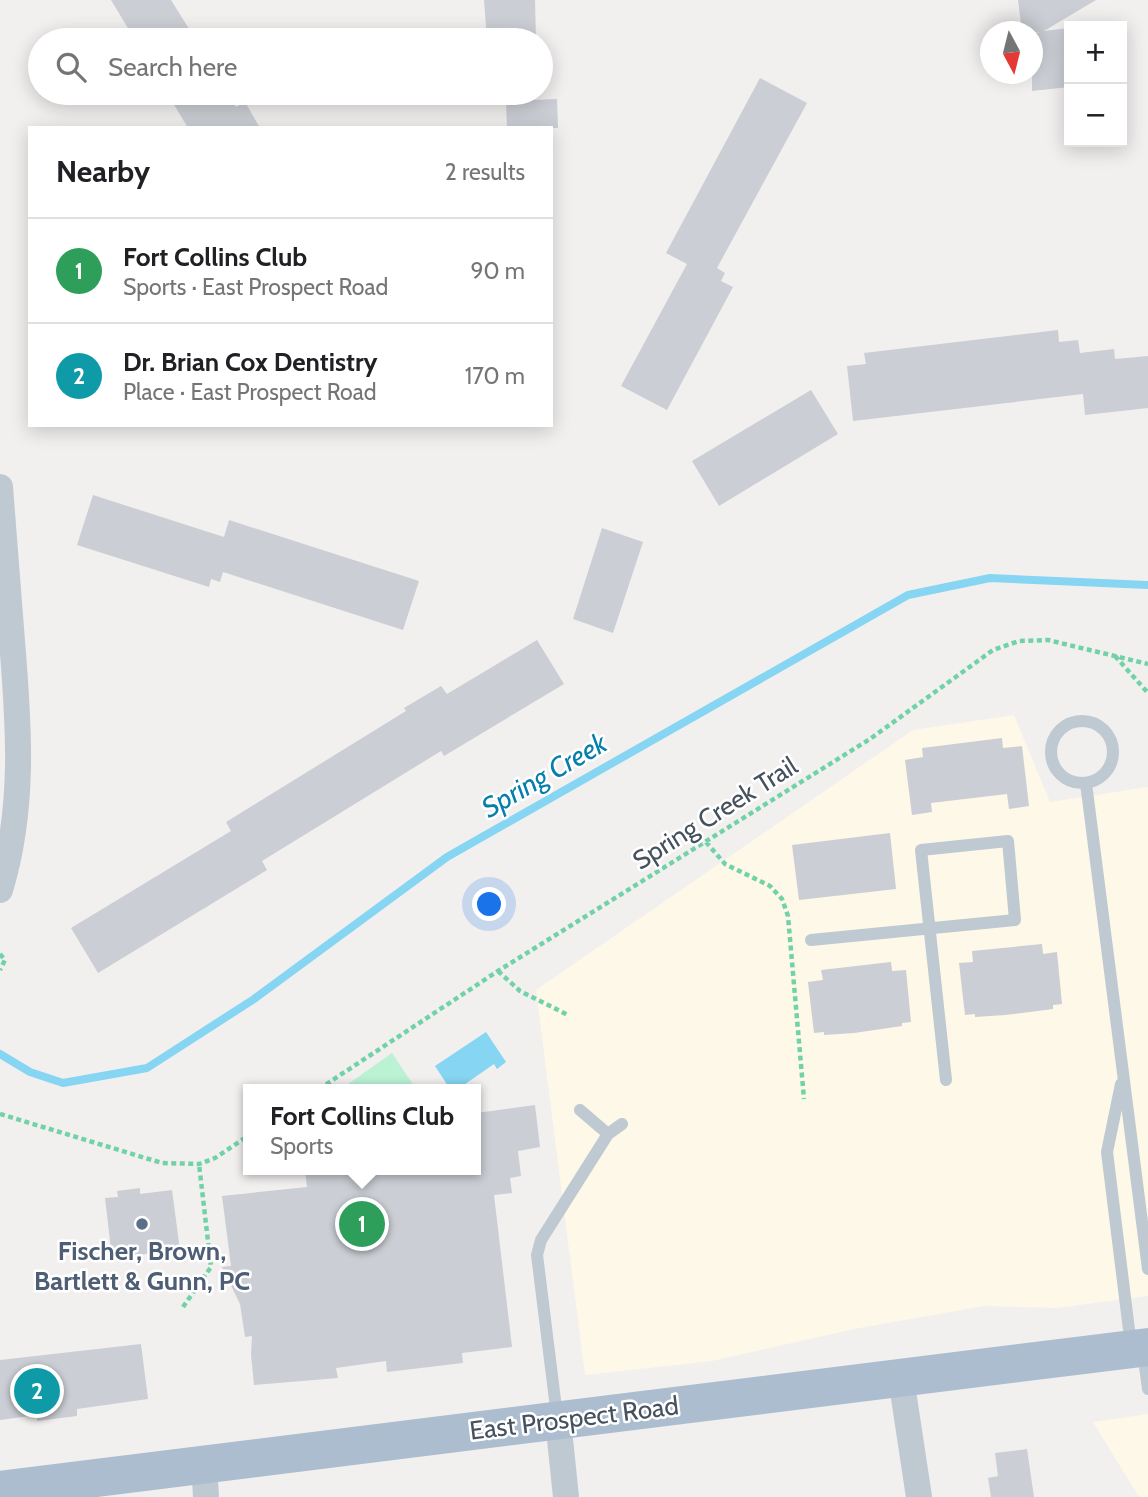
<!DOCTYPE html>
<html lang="en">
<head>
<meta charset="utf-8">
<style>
  :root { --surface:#fff; --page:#f6f6f6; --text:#202124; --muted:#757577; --line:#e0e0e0; --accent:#111827 }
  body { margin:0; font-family:Cabin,sans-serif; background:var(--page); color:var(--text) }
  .controls { position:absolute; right:21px; top:21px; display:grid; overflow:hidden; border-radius:0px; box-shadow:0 4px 18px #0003 }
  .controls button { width:63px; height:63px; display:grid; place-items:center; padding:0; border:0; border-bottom:2px solid var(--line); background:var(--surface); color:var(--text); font:35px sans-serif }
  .compass { position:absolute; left:980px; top:21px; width:63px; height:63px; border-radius:50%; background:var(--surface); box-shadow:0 4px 18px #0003; rotate:173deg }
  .you { position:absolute; left:490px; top:905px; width:24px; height:24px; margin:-18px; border:5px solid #fff; border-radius:50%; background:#1a73e8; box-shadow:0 0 0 10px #1a73e833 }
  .badge { display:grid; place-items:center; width:46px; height:46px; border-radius:50%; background:var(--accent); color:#fff; font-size:23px; font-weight:700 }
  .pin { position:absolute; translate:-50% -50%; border:4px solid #fff; box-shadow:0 2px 7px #0006 }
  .popup { position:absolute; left:243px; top:1084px; width:238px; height:91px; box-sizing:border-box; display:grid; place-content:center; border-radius:0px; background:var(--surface); filter:drop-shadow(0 2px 5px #0005); font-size:23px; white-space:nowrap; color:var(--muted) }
  .popup b { font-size:26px; color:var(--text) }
  .popup::after { content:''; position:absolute; left:50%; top:100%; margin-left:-14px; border:14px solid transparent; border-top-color:var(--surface) }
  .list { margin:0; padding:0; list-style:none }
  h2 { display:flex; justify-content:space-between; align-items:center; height:91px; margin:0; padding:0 28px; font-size:30px }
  h2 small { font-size:23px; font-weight:400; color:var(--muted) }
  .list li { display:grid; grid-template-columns:46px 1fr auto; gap:21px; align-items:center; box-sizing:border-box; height:105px; padding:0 28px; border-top:2px solid var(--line) }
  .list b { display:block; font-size:26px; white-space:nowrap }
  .list p { margin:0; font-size:23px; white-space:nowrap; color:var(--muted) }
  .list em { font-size:23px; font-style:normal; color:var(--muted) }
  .icon { flex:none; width:38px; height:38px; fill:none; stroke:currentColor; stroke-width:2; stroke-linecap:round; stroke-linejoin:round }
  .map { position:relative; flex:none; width:1148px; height:1497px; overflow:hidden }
  .search { position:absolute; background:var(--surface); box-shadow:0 4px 18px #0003; left:28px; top:28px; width:525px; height:77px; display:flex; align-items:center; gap:18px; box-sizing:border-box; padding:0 24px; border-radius:38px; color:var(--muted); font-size:26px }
  .panel { position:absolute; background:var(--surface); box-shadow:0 4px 18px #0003; left:28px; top:126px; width:525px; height:301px; border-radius:0px }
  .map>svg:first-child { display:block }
  .commercial { fill:#fdf8e8 }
  .green { fill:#bbf2d4 }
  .water { fill:#86d5f2 }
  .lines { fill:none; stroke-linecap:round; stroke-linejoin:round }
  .stream { stroke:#86d5f2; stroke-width:8 }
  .building { fill:#cbced4 }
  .path { stroke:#71d2a8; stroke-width:4.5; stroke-dasharray:5 3.5; stroke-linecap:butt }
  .lane { stroke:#bfc9d2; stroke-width:12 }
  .street { stroke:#bfc9d2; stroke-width:26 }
  .primary { stroke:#adbdd0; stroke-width:38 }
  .service-dot { fill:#5c6f8a; stroke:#fff; stroke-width:2.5 }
  .labels { text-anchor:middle; stroke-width:5; stroke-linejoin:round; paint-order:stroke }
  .street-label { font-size:26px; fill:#46515e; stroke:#fff }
  .service-label { font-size:26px; font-weight:bold; fill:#4e5e75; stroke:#fff }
  .water-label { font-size:28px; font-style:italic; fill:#047fac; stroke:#fff }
</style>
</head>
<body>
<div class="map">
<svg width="1148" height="1497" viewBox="0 0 1148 1497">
  <rect width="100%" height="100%" fill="#f2efef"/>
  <path class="commercial" d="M1014,715L1050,802L1148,787V1296L1057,1308L984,1306L854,1329L712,1361L585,1375L536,990L913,730Z
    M1148,1414V1497H1139L1093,1422Z"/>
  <path class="green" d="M392,1053L416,1089H341Z"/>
  <path class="water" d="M486,1032L506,1062L497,1069L494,1064L458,1089H450L435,1066Z"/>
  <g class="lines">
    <path class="stream" d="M0,1054L30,1072L63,1083L147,1068L254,999L447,857L908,595L990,578L1148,585"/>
  </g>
  <path class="building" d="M111,0H171L196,40H135Z
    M484,0H535L536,40H487Z
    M1018,0H1096L1044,31L1069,28V87L1032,91V33L1042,32H1022Z
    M760,78L807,103L717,268L725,273L721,281L733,287L667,410L621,386L687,264L666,253Z
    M167,93H227L236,107L245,102L260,128H188Z
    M557,99L558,128H507L506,101Z
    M1058,330L1059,342L1078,340L1080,353L1114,349L1115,359L1148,356V408L1085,415L1083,394L853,421L847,366L866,364L864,353Z
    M811,390L838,434L719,506L692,461Z
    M93,495L224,537L229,520L419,581L403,630L223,572L220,582L211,579L209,587L77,545Z
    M602,528L643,542L613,633L573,619Z
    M537,640L564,684L444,756L441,751L262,861L267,870L98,973L71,928L231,831L226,822L406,711L404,708L441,686L447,694Z
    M1002,738L1003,748L1022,746L1029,806L1009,809L1007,794L931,803L932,812L912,815L905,760L923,757L922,748Z
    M890,833L896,889L799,900L792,845Z
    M1042,944L1043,954L1057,952L1062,1004L1053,1005V1009L1005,1015L975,1017V1014L965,1015L959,963L973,962L972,951Z
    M891,962L892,971L906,970L911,1022L902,1023V1026L854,1033L824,1035V1032L814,1033L808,982L823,980L821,970Z
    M535,1105L540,1147L518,1151L521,1176L510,1178L512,1193L494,1195L512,1347L462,1353L463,1363L387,1372L386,1361L336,1368L338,1378L254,1385L251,1355L252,1336L245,1337L240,1304L222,1267L231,1266L222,1196L307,1187L305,1170H476V1113Z
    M140,1188V1194L172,1190L180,1250L112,1258L105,1198L118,1197L117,1191Z
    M141,1344L148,1399L77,1409V1416L37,1421V1415L0,1420V1360Z
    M1027,1449L1034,1497H991L988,1478L998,1476L995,1453Z"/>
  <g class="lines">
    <path class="path" d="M1115,656L1148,693
      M706,842L725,864L770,886L782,899L788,916L804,1099
      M0,954L5,960L0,970
      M498,971L520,991L568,1015
      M319,1089L498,971L870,739L993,650L1019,641L1048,640L1148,664
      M0,1114L162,1163L199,1164L215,1158L248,1136
      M183,1307L211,1267L199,1164"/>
    <path class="lane" d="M1051 752a31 31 0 1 1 62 0a31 31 0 1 1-62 0Z
      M1086,783L1148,1269
      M811,940L1015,920L1008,841L921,850L946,1080
      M1121,1084L1107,1152L1131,1346
      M580,1110L608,1134
      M1143,1352L1148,1389
      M557,1416L537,1255L541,1240L608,1134L622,1124"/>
    <path class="street" d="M0,487C4,539 8,590 12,641C19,726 25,808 0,890
      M901,1378L919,1497
      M558,1420L566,1497
      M204,1463L206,1497"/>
    <path class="primary" d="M0,1490L1148,1347"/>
  </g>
  <circle class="service-dot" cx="142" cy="1224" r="7"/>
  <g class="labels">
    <g class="street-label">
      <text transform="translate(715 813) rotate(-32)" y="9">Spring Creek Trail</text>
      <text transform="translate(574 1418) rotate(-7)" y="9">East Prospect Road</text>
    </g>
    <g class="service-label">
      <text x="142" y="1260">Fischer, Brown,<tspan x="142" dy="30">Bartlett &amp; Gunn, PC</tspan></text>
    </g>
    <g class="water-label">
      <text transform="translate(544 775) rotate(-30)" y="10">Spring Creek</text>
    </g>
  </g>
</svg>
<div class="controls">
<button>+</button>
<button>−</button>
</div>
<svg class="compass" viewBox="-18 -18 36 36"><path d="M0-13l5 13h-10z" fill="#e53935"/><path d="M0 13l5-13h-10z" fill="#757577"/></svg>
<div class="you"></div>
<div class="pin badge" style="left:362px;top:1224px;background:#2e9e5b">1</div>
<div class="popup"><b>Fort Collins Club</b>Sports</div>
<div class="pin badge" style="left:37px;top:1391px;background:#0f9aa8">2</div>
<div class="search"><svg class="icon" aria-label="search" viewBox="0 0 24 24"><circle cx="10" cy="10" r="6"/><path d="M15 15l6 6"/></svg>Search here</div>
<section class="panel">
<h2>Nearby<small>2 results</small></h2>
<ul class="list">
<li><span class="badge" style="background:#2e9e5b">1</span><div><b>Fort Collins Club</b><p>Sports · East Prospect Road</p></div><em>90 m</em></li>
<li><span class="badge" style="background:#0f9aa8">2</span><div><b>Dr. Brian Cox Dentistry</b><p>Place · East Prospect Road</p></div><em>170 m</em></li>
</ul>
</section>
</div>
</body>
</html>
